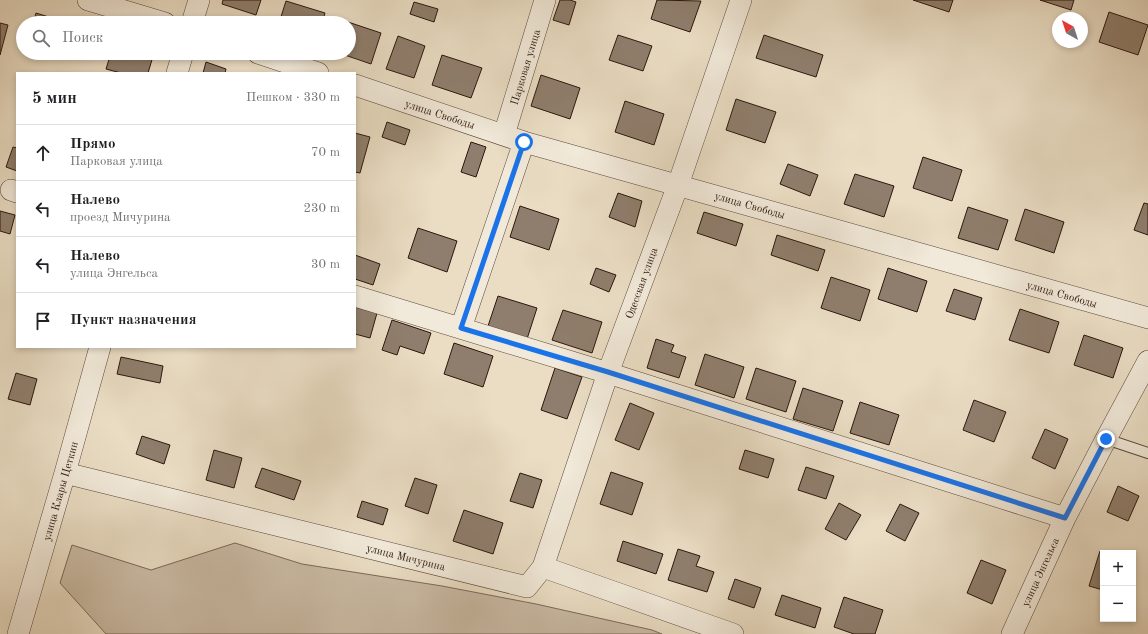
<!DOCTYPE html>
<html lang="ru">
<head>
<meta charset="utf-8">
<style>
  :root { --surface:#fff; --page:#f6f6f6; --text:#202124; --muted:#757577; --line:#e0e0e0 }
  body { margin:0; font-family:"Old Standard TT",serif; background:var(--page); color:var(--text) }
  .controls { position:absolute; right:12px; bottom:12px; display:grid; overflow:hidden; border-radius:0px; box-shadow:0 2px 6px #0003 }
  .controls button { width:36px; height:36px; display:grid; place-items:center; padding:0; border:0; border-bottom:1px solid var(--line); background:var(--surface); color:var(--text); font:20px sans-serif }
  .compass { position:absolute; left:1052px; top:12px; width:36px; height:36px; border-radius:50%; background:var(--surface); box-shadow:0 2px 6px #0003; rotate:321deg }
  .stop { position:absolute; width:12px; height:12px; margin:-9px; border:3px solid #1a73e8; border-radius:50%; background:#fff }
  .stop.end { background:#1a73e8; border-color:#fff; box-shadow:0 1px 4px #0008 }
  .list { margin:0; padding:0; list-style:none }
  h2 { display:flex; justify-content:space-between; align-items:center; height:52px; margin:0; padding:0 16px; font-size:17px }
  h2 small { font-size:13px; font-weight:400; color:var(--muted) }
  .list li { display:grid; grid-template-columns:26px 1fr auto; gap:12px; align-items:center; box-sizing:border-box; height:56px; padding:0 16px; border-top:1px solid var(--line) }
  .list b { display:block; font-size:15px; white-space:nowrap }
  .list p { margin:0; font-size:13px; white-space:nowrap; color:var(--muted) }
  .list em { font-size:13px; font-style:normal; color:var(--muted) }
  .icon { flex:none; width:22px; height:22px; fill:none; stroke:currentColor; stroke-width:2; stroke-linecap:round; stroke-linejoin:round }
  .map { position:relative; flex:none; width:1148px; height:634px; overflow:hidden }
  .search { position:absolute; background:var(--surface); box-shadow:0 2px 6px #0003; left:16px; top:16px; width:340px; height:44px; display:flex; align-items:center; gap:10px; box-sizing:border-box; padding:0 14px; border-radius:22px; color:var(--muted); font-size:15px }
  .panel { position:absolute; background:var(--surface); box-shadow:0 2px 6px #0003; left:16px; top:72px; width:340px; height:276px; border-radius:0px }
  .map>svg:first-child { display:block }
  .green { fill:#cabba5; stroke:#7b695a }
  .building { fill:#8f7e6d; stroke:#2c170e }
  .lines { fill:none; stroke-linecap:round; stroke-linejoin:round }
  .lane-casing { stroke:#5c483c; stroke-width:12 }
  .street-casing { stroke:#5c483c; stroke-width:22 }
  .lane { stroke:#f1e9d9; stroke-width:10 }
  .street { stroke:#f1e9d9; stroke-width:21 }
  .route { stroke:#1a73e8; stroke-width:5 }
  .labels { text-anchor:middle; stroke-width:3; stroke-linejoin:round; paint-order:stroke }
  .street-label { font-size:11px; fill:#2c170e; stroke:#f1e9d9 }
</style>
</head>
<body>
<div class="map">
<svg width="1148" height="634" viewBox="0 0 1148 634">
  <rect width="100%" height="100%" fill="#eaddc4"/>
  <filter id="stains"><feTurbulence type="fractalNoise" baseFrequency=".005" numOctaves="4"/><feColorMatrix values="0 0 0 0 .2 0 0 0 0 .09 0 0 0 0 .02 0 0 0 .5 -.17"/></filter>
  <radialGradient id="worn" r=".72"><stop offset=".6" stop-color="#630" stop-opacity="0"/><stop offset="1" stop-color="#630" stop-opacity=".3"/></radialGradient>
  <path class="green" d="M235,543L302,564L442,586L536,604L652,630L662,634H106L60,583L72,545L151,570Z"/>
  <path class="building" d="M223,0H261L256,15L222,4Z
    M560,0H570L576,2L569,25L553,20Z
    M657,0L701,1L690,32L651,19Z
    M913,0H953L949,12Z
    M1040,0H1074L1071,10Z
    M286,1L325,13L322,23H279Z
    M414,2L438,9L434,22L410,14Z
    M1109,12L1148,25L1138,55L1099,42Z
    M36,13L68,23H33Z
    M342,20L381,33L371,64L339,53H349V23H341Z
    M0,23L8,25L0,55Z
    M618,35L652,46L643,71L609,60Z
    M764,35L823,55L816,77L756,58Z
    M398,36L425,46L414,78L386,69Z
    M111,53H154L148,73H121L106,69Z
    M442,55L482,68L471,98L432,85Z
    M206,62L226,69L225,73H203Z
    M541,75L580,88L570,119L531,106Z
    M736,99L776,112L765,143L726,130Z
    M625,101L664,114L654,145L615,132Z
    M387,122L410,130L405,145L382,137Z
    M355,133L370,137L360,173L355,172Z
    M471,142L486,147L476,177L461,172Z
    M13,147L17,148V171L6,167Z
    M923,157L962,170L952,201L913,188Z
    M788,164L818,175L810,196L780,184Z
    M855,174L894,186L884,217L844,204Z
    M618,193L642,201L635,227L609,217Z
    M1144,203L1148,204V235L1134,230Z
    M520,206L559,219L549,250L510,237Z
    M968,207L1008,220L998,250L958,238Z
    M1025,209L1064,222L1054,253L1015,240Z
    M0,211L15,215L10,234L0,231Z
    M704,212L743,224L736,246L697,233Z
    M418,228L457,241L447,272L408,258Z
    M777,235L825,250L818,271L771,255Z
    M355,255L380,264L373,285L355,279Z
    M596,268L616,275L609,292L590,284Z
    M888,268L927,281L917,312L878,299Z
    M831,277L870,290L860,321L821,308Z
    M954,289L982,298L975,320L946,311Z
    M498,296L537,308L527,339L488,326Z
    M355,307L377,313L370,338L355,334Z
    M1020,309L1059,322L1049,353L1009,340Z
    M563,310L602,322L592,353L552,340Z
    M392,320L431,333L424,354L400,346L397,355L382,350Z
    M1084,335L1123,348L1113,378L1074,365Z
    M656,339L674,345L671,352L686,357L679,378L647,368Z
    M454,343L493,356L483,387L444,374Z
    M705,354L744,367L734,398L695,385Z
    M121,357L163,366L160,383L117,374Z
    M555,368L582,377L567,419L541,410Z
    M756,368L796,381L786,412L746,399Z
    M16,373L37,379L30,405L8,399Z
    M803,388L843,401L833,431L793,419Z
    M974,400L1006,412L994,442L963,430Z
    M860,402L899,415L889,445L850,433Z
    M630,403L654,413L639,450L615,440Z
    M1045,429L1068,439L1055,469L1032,458Z
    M142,436L170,445L164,464L136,454Z
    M214,450L242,458L234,488L206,480Z
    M745,450L774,459L768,478L739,469Z
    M806,467L834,476L826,499L798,490Z
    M262,468L301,481L294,500L255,487Z
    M611,472L643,483L632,515L600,504Z
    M520,473L542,480L533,508L510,501Z
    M415,478L437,485L428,514L405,506Z
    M1118,486L1139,496L1128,521L1107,512Z
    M362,501L388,509L383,525L357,517Z
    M839,503L861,515L846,540L825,529Z
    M900,504L919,513L905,541L886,531Z
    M464,510L503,523L493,554L453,541Z
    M623,541L663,554L656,574L617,561Z
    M678,549L700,556L696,566L714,572L707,592L668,580Z
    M1100,551L1106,553H1103V590L1089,586Z
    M981,560L1006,570L992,604L967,593Z
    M735,579L761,588L754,608L728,599Z
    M782,595L821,608L815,628L775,615Z
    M844,597L883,610L875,634H854L834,627Z"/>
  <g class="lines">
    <g class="lane-casing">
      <path id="lane" d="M1106,439L1148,453"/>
    </g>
    <g class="street-casing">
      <path id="street" d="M88,0L165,23
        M192,23L199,0
        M258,53L318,73
        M177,73L183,53
        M355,85L524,142L1148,318
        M504,135L545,0
        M11,190L17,192
        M355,296L608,373L1065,518
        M461,328L524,142
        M65,473L527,587L543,567L608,373L678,185L741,0
        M543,567L733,634
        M18,634L65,473L100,347
        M1012,634L1065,518L1106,439L1148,361"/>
    </g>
    <use href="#lane" class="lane"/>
    <use href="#street" class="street"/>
  </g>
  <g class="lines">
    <path class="route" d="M524,142L461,328L608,372L1065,518L1106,439"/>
  </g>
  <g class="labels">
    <g class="street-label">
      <text transform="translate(525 67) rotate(-73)" y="4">Парковая улица</text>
      <text transform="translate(440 114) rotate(18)" y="4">улица Свободы</text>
      <text transform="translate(750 205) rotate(16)" y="4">улица Свободы</text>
      <text transform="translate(641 283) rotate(-70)" y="4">Одесская улица</text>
      <text transform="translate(1062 294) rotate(16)" y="4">улица Свободы</text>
      <text transform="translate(60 491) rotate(-74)" y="4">улица Клары Цеткин</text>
      <text transform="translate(406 557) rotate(14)" y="4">улица Мичурина</text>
      <text transform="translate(1040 572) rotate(-65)" y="4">улица Энгельса</text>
    </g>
  </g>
  <rect width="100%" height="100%" filter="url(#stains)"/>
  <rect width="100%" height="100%" fill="url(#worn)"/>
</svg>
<div class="controls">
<button>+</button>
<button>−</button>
</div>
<svg class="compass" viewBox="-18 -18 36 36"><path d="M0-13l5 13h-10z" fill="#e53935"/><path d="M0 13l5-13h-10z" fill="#757577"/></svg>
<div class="stop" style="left:524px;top:142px"></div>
<div class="stop end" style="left:1106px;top:439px"></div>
<div class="search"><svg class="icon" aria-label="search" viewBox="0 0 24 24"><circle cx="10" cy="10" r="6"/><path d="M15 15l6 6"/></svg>Поиск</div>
<section class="panel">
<h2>5 мин<small>Пешком · 330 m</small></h2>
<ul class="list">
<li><svg class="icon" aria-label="ahead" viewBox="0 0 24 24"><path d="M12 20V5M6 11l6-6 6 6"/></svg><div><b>Прямо</b><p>Парковая улица</p></div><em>70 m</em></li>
<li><svg class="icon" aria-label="left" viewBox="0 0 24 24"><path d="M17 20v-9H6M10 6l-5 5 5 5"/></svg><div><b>Налево</b><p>проезд Мичурина</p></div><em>230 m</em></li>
<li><svg class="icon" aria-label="left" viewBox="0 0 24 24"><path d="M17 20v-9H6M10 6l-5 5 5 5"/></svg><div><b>Налево</b><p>улица Энгельса</p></div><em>30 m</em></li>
<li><svg class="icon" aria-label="arrive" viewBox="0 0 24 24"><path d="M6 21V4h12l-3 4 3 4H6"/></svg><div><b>Пункт назначения</b></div></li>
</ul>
</section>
</div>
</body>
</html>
